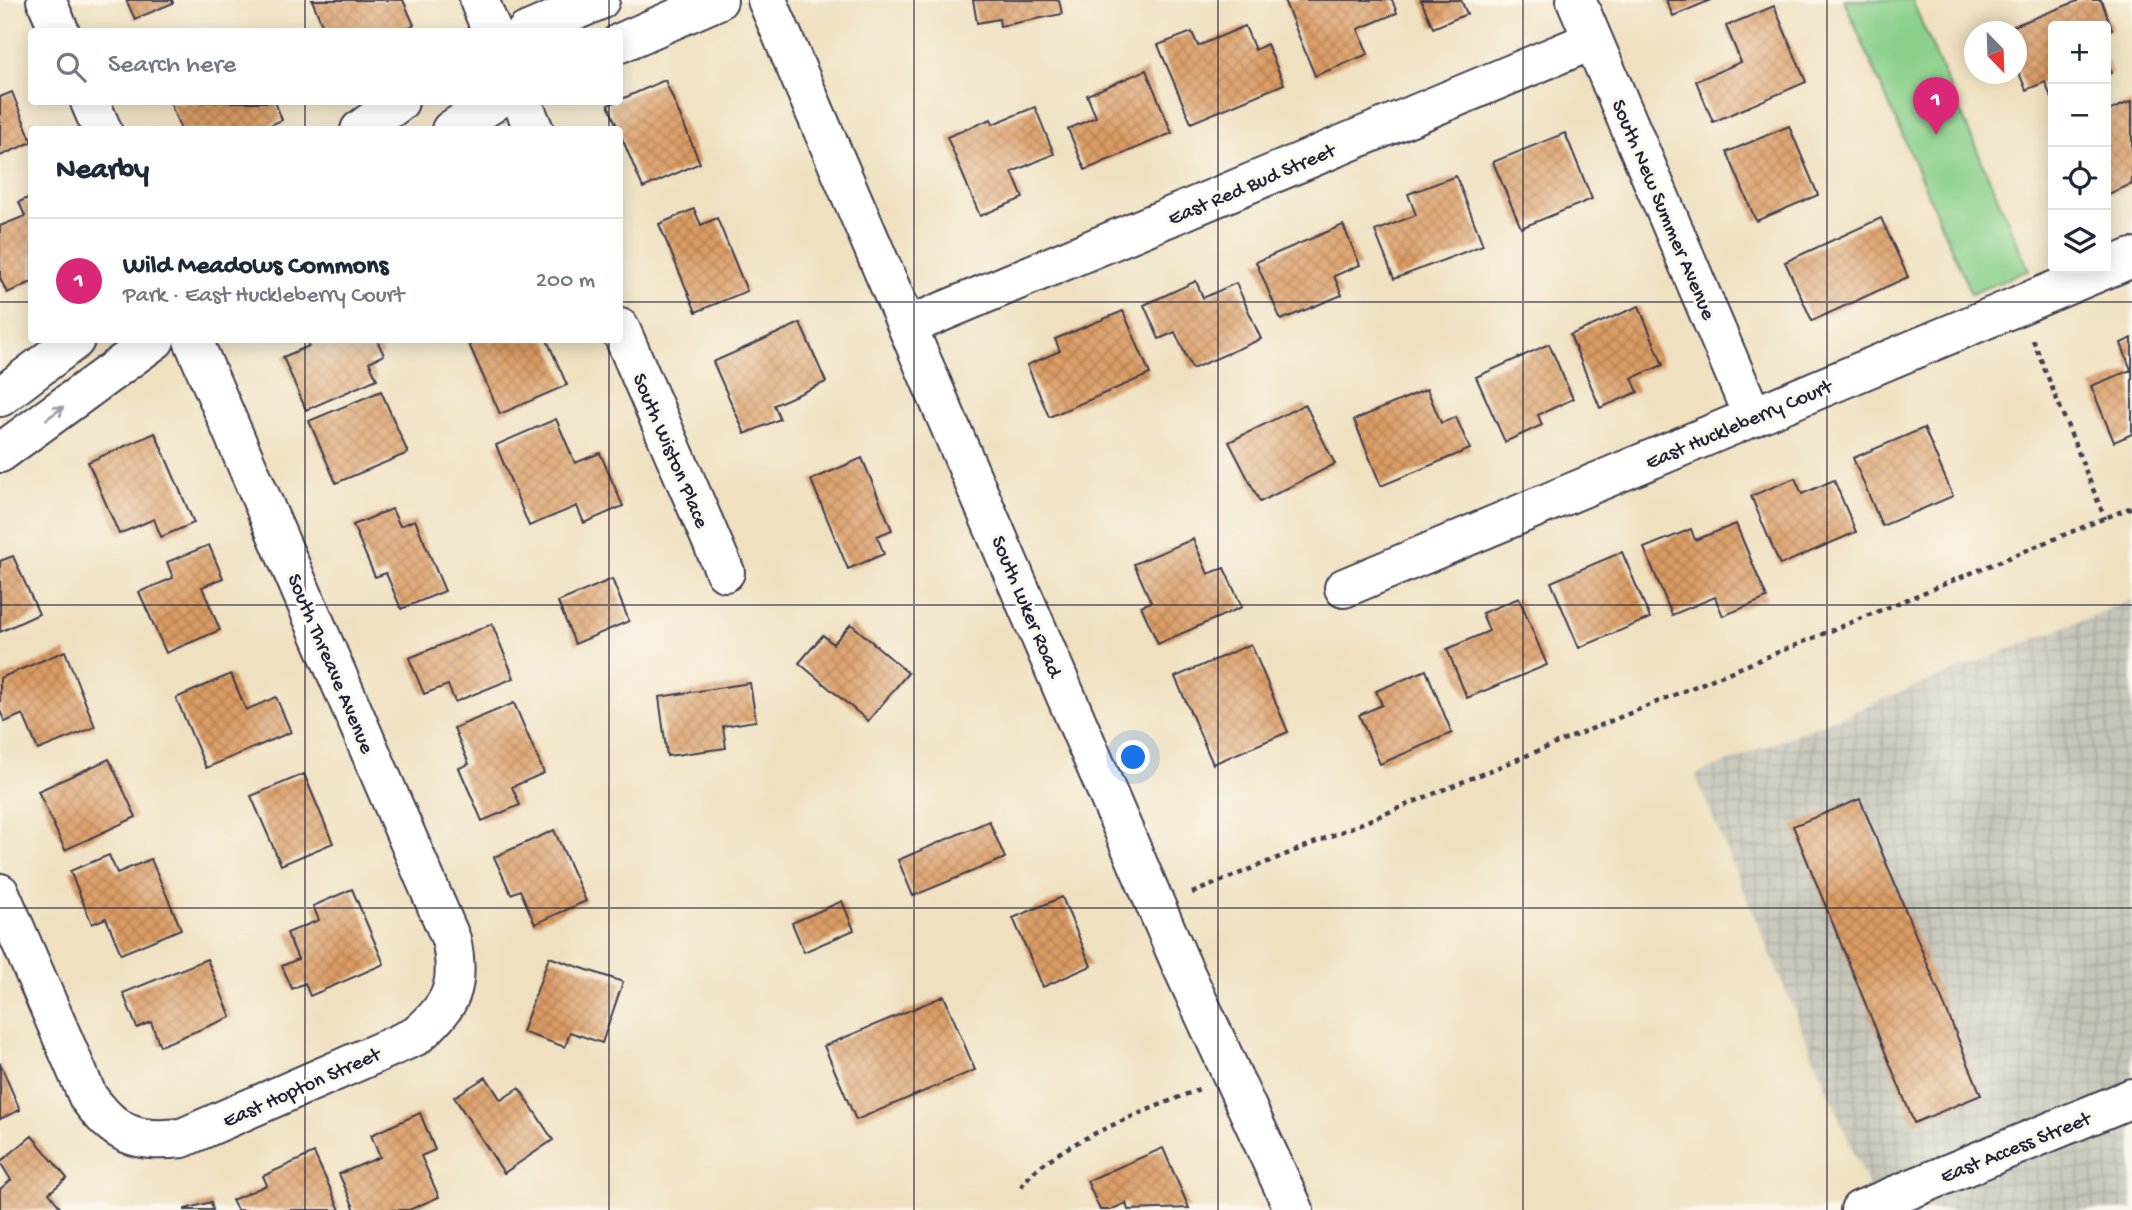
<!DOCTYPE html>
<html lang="en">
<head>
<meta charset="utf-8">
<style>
  :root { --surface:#fff; --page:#f6f6f7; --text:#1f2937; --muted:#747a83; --line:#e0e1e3; --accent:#db2777 }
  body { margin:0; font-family:"Gochi Hand",sans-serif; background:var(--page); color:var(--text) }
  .controls { position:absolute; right:21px; top:21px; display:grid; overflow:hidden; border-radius:7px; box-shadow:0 4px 18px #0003 }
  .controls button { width:63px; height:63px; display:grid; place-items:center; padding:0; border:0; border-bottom:2px solid var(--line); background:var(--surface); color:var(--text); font:35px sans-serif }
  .compass { position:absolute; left:1964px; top:21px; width:63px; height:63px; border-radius:50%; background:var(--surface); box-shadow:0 4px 18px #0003; rotate:157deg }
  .you { position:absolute; left:1134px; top:758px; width:24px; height:24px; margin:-18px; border:5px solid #fff; border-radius:50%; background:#1a73e8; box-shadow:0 0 0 10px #1a73e833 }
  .badge { display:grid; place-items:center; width:46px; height:46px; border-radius:50%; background:var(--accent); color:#fff; font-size:23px; font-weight:700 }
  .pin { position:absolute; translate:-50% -58px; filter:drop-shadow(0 2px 4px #0008) }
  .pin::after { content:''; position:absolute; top:37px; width:24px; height:21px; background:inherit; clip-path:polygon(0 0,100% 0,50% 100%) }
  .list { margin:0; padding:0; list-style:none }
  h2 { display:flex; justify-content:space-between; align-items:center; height:91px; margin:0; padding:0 28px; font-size:30px }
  h2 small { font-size:23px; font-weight:400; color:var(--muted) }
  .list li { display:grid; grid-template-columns:46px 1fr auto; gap:21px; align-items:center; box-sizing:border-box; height:126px; padding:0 28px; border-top:2px solid var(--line) }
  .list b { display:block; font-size:26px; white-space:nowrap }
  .list p { margin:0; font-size:23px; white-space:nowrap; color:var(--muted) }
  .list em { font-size:23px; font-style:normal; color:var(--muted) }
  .icon { flex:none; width:38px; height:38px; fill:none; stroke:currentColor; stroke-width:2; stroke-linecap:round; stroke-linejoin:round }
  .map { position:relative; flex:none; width:2132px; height:1210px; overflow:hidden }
  .search { position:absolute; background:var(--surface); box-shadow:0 4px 18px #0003; left:28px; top:28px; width:595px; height:77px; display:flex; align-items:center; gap:18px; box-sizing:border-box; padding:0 24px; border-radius:7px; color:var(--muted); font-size:26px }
  .panel { position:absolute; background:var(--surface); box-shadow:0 4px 18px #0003; left:28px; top:126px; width:595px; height:217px; border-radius:7px }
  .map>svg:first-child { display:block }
  .industrial { fill:url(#industrial-grid) }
  .green { fill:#8ad08b; stroke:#567963; stroke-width:2 }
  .building { fill:url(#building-cross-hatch) }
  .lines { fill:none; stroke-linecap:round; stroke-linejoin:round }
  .minor-casing { stroke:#413e4f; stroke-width:42 }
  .path { stroke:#413e4f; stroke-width:4.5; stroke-dasharray:5 5; stroke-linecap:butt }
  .minor { stroke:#fff; stroke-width:38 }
  .oneway { stroke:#9c9ca7 }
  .grid { fill:none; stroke:#22223b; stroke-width:2; stroke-opacity:0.55 }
  .labels { text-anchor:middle; stroke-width:6; stroke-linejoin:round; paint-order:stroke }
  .street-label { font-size:21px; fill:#22223b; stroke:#fbf7ec }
</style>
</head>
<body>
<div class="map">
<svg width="2132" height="1210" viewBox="0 0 2132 1210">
  <defs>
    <pattern id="industrial-grid" width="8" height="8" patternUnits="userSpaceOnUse" patternTransform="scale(1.75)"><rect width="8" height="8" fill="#c6c5b8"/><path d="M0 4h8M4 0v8" fill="none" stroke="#aaa99f"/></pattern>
    <pattern id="building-cross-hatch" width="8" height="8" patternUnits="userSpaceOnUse" patternTransform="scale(1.75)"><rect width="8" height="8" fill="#dc9c64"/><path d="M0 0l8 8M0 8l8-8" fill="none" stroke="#b27f54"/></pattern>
  </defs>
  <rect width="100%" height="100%" fill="#fbf7ec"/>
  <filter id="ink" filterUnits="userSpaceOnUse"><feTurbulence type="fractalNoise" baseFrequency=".0143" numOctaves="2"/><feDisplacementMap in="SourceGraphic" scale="14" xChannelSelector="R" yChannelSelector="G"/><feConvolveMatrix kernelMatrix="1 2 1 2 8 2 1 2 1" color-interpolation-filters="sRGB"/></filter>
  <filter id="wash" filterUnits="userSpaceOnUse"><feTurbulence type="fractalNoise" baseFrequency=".00686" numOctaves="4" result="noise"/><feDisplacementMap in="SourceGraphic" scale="28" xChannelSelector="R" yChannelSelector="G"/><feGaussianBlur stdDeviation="1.57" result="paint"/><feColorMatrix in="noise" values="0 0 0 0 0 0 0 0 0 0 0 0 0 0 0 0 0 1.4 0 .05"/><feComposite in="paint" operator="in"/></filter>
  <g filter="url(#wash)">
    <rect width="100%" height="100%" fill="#efe0c0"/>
    <path class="industrial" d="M2132,600V1210H1878L1695,775Z"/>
    <path class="green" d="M1844,0H1912L2029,270L1971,294Z"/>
    <g id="blocks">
      <path class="building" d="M126,0H172L173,3L135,19Z
        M312,0H403L414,25L398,32H325Z
        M973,0H1059L1062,14L1000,26L999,19L977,23Z
        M1284,0H1392L1397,13L1358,29L1368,54L1315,76Z
        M1421,0H1461L1467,14L1433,28Z
        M1666,0H1711L1673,16Z
        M2080,0H2101L2112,29L2106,32V26H2053V96L2051,97L2045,82L2026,90L2016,65V32L2001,31Z
        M1774,6L1806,82L1713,122L1696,81L1741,62L1726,26Z
        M1245,26L1255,50L1267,44L1284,84L1191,123L1158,45L1192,32L1198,46Z
        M2106,58L2112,73L2106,75Z
        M1146,70L1172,133L1085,170L1068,129L1096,117L1087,95Z
        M665,80L700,163L643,188L608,105Z
        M12,92L32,142L0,156V97Z
        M2132,101V184L2106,195V112Z
        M170,102H275L282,120L259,130H181Z
        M1035,107L1054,154L1012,172L1023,198L980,216L947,137L991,119L993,124Z
        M1789,126L1818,195L1756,221L1727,152Z
        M1565,133L1592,199L1521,228L1493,162Z
        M1456,176L1483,245L1394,279L1375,231L1416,215L1408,194Z
        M32,196V282L7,293L0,278V226L25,216L19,202Z
        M694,209L701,225L717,218L747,291L696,312L659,224Z
        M1881,218L1908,277L1812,321L1785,262Z
        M1343,225L1360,265L1334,276L1342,295L1281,320L1256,262Z
        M1196,281L1203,298L1236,283L1261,339L1192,369L1175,332L1159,339L1144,305Z
        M1639,306L1663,365L1632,378L1638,392L1600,408L1570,335Z
        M1123,311L1150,374L1049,417L1027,365L1060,351L1055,339Z
        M800,323L826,382L774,405L780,419L745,434L713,362Z
        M2132,338V434L2114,442L2091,386L2131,370L2121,343Z
        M306,340H377L384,355L369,362L377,379L306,410L283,357L309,346Z
        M467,340H547L567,385L500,414Z
        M1549,344L1573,399L1538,415L1542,425L1505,442L1476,377Z
        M1427,389L1441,423L1456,417L1470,449L1381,486L1354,420Z
        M381,391L408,453L336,483L309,421Z
        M1305,404L1335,464L1260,502L1229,442Z
        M556,419L575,463L600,453L623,506L584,523L577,506L529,526L496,445Z
        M1924,428L1953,496L1882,526L1853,458Z
        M155,433L194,523L161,537L154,519L119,534L88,462Z
        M862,458L892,530L877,536L884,554L848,569L811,480Z
        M1795,478L1802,494L1834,480L1856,532L1780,565L1751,496Z
        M392,509L400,526L415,520L445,591L401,609L386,573L375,577L353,525Z
        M1736,524L1767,598L1723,616L1715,597L1672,615L1644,548L1691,529L1695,540Z
        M1193,539L1208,574L1224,568L1242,607L1158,644L1141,606L1151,602L1134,564Z
        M209,545L223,578L202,587L220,630L166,653L139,592L173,578L167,562Z
        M1622,552L1650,618L1579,648L1551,582Z
        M13,556L39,614L0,632V561Z
        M612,579L629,621L575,644L558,602Z
        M1519,598L1547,665L1467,698L1447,649L1489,631L1482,613Z
        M492,624L514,678L455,702L448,685L424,694L409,658Z
        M851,624L908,673L868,721L799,663L823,635L833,644Z
        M1251,644L1288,732L1213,764L1175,677Z
        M65,651L95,727L38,750L23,714L5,722L0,711V678Z
        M1426,670L1452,733L1380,764L1359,715L1382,705L1376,691Z
        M231,674L246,710L276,697L291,732L206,768L176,698Z
        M750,683L756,721L723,726L726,748L667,756L659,697Z
        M514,703L544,773L512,787L520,805L482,821L459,768L469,764L454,728Z
        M109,759L136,817L65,850L38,791Z
        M304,774L333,843L281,865L251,796Z
        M1860,799L1981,1095L1914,1123L1793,826Z
        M989,821L1005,858L913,896L898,860Z
        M554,830L586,901L535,924L520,890L511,894L494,857Z
        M109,855L117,873L151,859L181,929L121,954L106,918L92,924L70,871Z
        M352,889L384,964L310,996L305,983L292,989L282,966L298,959L287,933L319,920L313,906Z
        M1062,897L1091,966L1043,987L1013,918Z
        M842,901L854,930L804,952L792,923Z
        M549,957L623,982L602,1043L570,1032L565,1047L522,1032Z
        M207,959L231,1017L160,1046L151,1022L137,1028L123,993Z
        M944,996L975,1070L856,1120L824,1046Z
        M0,1063L20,1110L0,1119Z
        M486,1077L501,1100L519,1088L553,1140L504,1173L454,1097Z
        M420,1113L435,1150L421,1156L439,1197L409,1210H355L339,1174L380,1157L371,1135Z
        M32,1136L67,1178L49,1193L62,1210H0V1189L11,1180L0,1162Z
        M1163,1148L1189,1208L1128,1210L1126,1203L1110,1210H1100L1087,1181Z
        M314,1153L340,1210H237L232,1200L267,1185L263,1176Z
        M211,1202L213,1210H185V1209Z"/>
    </g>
  </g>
  <g filter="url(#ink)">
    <use href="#blocks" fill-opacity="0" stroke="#413e4f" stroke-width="2"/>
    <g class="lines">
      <g class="minor-casing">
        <path id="minor" d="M46,0L60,32
          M479,0L492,32
          M767,0L1180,962L1294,1210
          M1576,0L1753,417
          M526,32L600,0
          M620,43L718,0
          M90,102L102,130
          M522,102L534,130
          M360,130L399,102
          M451,130L494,102
          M908,326L1593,40
          M620,328L725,572
          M0,397L75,340
          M0,453L155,340
          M1344,588L2132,258
          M0,893L88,1097C116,1135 135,1143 182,1138L416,1036C452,1006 461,985 451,939L193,340
          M1860,1210L2132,1098"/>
      </g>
      <path class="path" d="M2033,340L2105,519
        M1192,893L2132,507
        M1021,1187C1046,1146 1152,1109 1199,1089"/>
      <use href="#minor" class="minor"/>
    </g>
    <defs><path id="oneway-shaft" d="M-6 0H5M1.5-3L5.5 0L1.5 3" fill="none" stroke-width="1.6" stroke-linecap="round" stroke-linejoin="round" transform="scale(1.75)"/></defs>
    <use class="oneway" href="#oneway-shaft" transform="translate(55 413) rotate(-36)"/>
  </g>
  <path class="grid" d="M305,0V32M609,0V32M914,0V1210M1218,0V1210M1523,0V1210M1827,0V1210M305,102V130M609,102V130M0,302H32M620,302H2132M305,340V1210M609,340V1210M0,605H2132M0,908H2132"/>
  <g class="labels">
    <g class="street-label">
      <text transform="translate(1251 183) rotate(-23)" y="7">East Red Bud Street</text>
      <text transform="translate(1665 209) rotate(67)" y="7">South New Summer Avenue</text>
      <text transform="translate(1738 423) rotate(-23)" y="7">East Huckleberry Court</text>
      <text transform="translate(672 450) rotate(67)" y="7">South Wiston Place</text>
      <text transform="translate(1028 606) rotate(67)" y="7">South Luker Road</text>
      <text transform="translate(332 663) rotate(67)" y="7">South Threave Avenue</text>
      <text transform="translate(301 1086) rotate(-24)" y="7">East Hopton Street</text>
      <text transform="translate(2015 1146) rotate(-22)" y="7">East Access Street</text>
    </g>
  </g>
</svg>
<div class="controls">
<button>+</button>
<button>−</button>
<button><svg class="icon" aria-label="locate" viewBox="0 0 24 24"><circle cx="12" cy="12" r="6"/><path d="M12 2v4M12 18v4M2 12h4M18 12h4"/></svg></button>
<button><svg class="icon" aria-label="layers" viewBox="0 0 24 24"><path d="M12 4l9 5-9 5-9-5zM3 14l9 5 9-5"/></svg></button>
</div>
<svg class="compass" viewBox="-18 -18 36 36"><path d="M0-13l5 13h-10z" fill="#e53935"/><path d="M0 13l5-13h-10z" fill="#747a83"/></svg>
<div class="you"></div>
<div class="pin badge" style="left:1936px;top:135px">1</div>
<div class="search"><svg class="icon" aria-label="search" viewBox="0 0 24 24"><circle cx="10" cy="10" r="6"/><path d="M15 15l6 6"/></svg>Search here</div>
<section class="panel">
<h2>Nearby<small></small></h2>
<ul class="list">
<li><span class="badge">1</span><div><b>Wild Meadows Commons</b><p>Park · East Huckleberry Court</p></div><em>200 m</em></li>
</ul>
</section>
</div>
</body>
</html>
